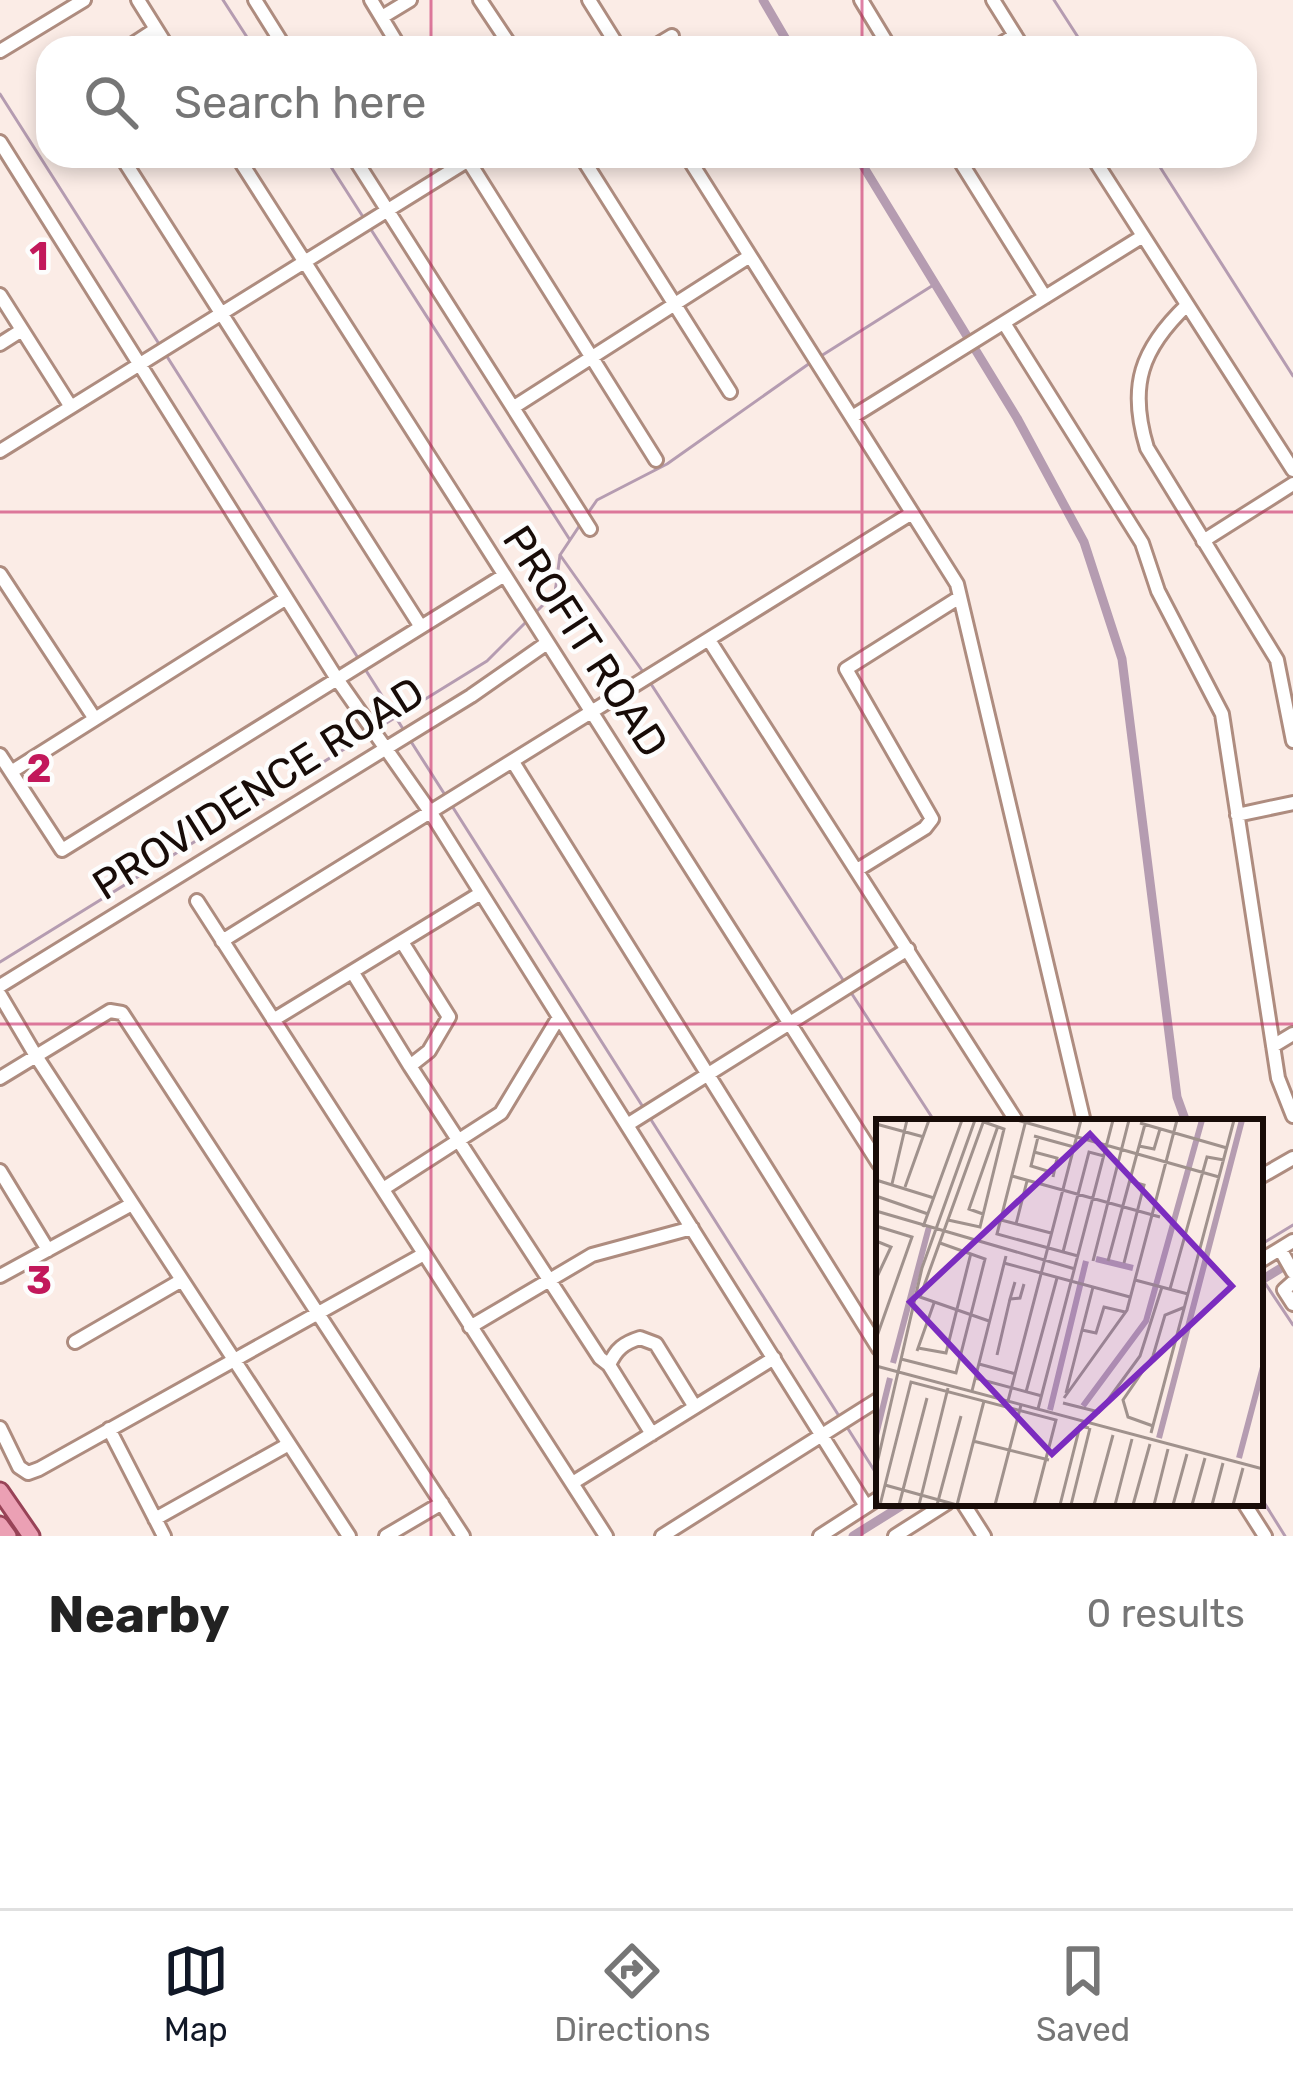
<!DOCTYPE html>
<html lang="en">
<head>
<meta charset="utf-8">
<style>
  :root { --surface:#fff; --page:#f2f2f2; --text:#222; --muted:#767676; --line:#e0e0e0; --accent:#111827 }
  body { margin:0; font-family:Rubik,sans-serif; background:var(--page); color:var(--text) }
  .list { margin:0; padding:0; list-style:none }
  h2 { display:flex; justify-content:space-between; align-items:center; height:156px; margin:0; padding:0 48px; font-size:51px }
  h2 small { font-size:39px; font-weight:400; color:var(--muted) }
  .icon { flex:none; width:66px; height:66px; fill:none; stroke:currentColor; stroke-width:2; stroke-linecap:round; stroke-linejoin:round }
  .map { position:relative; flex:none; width:1293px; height:1536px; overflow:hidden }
  .search { position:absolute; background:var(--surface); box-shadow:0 6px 18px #0003; left:36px; right:36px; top:36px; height:132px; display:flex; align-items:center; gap:30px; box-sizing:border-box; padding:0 42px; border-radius:36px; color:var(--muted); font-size:45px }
  .sheet { height:372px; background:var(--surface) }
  nav { display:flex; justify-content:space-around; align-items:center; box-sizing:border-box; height:168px; border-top:3px solid var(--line); background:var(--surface); font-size:33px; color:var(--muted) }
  nav a { display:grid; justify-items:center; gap:6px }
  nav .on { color:var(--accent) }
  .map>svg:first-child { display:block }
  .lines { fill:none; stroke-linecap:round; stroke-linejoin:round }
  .stream { stroke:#b59cb1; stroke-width:3 }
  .canal { stroke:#b59cb1; stroke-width:9 }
  .minor-casing { stroke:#ae8c7f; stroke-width:18 }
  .major-casing { stroke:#984357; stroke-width:21 }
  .minor { stroke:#fff; stroke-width:12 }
  .major { stroke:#eba0b4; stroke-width:15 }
  .grid { fill:none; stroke:#c2185b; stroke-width:3; stroke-opacity:0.55 }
  .labels { text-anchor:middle; stroke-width:9; stroke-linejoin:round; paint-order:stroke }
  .street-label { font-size:42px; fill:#180c08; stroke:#fdfdfd }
  .inset-river { fill:none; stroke:#b59cb1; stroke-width:6 }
  .inset-road { fill:none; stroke:#a0928d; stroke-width:3 }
  .view { fill:#7b2cbf; fill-opacity:0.15; stroke:#7b2cbf; stroke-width:6 }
  .inset-edge { fill:none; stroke:#180c08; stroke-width:6 }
  .grid-label { font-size:39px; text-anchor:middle; font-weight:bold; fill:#c2185b; stroke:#fdfdfd; stroke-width:9; stroke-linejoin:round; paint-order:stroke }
</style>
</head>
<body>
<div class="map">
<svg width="1293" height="1536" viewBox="0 0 1293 1536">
  <rect width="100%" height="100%" fill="#fbece6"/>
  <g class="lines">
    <path class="stream" d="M223,0L254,48
      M1054,0L1085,48
      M0,94L161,347
      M324,156L365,220
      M1153,156L1293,376
      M370,228L570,540
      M166,355L360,661
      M821,356L935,284
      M588,513L597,500L667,464L810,363
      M560,555L646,676
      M537,611L555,593L560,555L580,525
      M365,669L405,732
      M651,684L845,983
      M380,727L487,661L525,623
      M410,740L447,798
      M452,806L643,1107
      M0,962L367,735
      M850,991L935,1122
      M648,1115L839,1416
      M1260,1245L1293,1225
      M1263,1280L1293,1325
      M845,1424L879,1478
      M1260,1496L1285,1536
      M895,1503L898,1508"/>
    <path class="canal" d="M763,0L791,48
      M857,156L1017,418L1084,542L1122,659L1177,1097L1186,1122
      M1260,1281L1291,1262
      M853,1536L906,1503"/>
    <g class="minor-casing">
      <path id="minor" d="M138,0L168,48
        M255,0L285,48
        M371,0L400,48
        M480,0L512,48
        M589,0L619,48
        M861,0L890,48
        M993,0L1023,48
        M382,17L410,0
        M127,48L156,29
        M652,48L672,36
        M995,48L1015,35
        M0,51L84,0
        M0,142L337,679L431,813L866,1506
        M121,156L421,627
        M237,156C451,492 667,826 879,1164
        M353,156L590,529
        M581,156L730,392
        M687,156L957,584L1084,1122
        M957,156L1045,297
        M1092,156L1293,470
        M466,157L656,460
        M0,295L71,407
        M1187,305C1141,349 1128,386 1147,448L1277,660L1293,741
        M1004,323L1142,543L1158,591L1222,714L1278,1078L1293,1116
        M0,344L22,330
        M514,407L750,256
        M852,417L1143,236
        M0,451L475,156
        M1203,541L1293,484
        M0,574L95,719
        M709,640L1017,1122
        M0,755L62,850L503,576
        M513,762L879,1349
        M11,772L285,599
        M1237,815L1293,803
        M857,870L925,828L932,819L846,669L960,597
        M197,901L606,1536
        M222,941L912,513
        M353,973L410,1066L429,1051L449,1017L402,942
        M0,986L471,696L547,643
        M0,995L36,1056L349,1536
        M273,1020L481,893
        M1273,1046L1293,1034
        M410,1066L600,1358L609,1365
        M0,1078L110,1011L122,1013L463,1536
        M627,1125L908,949
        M0,1171L48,1250
        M1260,1177L1293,1158
        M383,1189L501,1113L559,1017
        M1280,1249L1293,1272
        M1260,1261L1293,1241
        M0,1276L132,1204
        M1293,1282L1284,1290L1293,1304
        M470,1327L592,1255L692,1228
        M75,1342L182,1280
        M0,1428L19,1467L28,1473L39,1469L424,1254
        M109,1429L164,1536
        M652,1434L609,1365C616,1349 624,1343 640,1338L656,1344L695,1407
        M574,1482L774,1358
        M963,1503L984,1536
        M1244,1503L1265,1536
        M155,1519L289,1444
        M386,1536L442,1503
        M662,1536L879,1399
        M820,1536L879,1498
        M895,1536L947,1503"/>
    </g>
    <g class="major-casing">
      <path id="major" d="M0,1491L31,1536
        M0,1525L8,1536"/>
    </g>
    <use href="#minor" class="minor"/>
    <use href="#major" class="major"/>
  </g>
  <path class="grid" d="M431,0V48M862,0V48M431,156V1536M862,156V1536M0,512H1293M0,1024H1293"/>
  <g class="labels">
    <g class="street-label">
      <text transform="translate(586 641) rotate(57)" y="15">PROFIT ROAD</text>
      <text transform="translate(258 788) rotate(-32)" y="15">PROVIDENCE ROAD</text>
    </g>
  </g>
  <g transform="translate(876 1119)">
    <rect width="387" height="387" fill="#fbece6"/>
    <path class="inset-river" d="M220,140L257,149M17,244L53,108M207,287L270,202L326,1M174,291L210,142M0,316L14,259M283,319L366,1M363,339L387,248"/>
    <path class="inset-road" d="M108,1L44,178L113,202M141,1L343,58M150,1L121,115L202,137M264,4L351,29M0,5L48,18M158,17L198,28M162,18L155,47L178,54M263,27L278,30L284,10M158,33L181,39L177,58M136,57L284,98M0,61L58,79M16,65L31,1M29,68L53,1M0,77L52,95M0,92L199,150M107,95L93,90L122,7M72,101L104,108L128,10L108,3M125,101L175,114M140,105L151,62M0,107L36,118L0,220M47,108L86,1M0,122L15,128L0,160M187,133L213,33L228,37M217,142L253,1M232,142L269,5M128,144L254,178M248,144L268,66L254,62M259,161L312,175M139,163L134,180L144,179L148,165M294,170L331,38L348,41M206,211L220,214L228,188L249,193M42,229L70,234L95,134M41,232L58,184M121,236L134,180M25,240L80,254L109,140L64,124M103,245L140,255M0,247L387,350M99,259L166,277M96,272L130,137M150,273L181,159M190,274L217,168M188,279L251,191L301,1M132,282L205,1M187,284L223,293L264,237L286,168M162,290L237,1M277,307L252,298L247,281L277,237L289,196L309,188M275,314L358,1M97,322L173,341M0,349L46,149L99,1M9,366L81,386M4,386L35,263L180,301L158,386M23,386L51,279M43,386L72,269M61,386L85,297M81,386L108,282M119,386L145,286M184,386L204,307L213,309M195,386L214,309M218,386L237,316M239,386L256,320M257,386L274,325M278,386L292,330M297,386L311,335M316,386L329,339M336,386L347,344M357,386L367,349"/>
    <path class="view" d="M214,15L356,167L176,335L34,183Z"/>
    <rect width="387" height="387" class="inset-edge"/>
  </g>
  <g class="grid-label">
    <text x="39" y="270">1</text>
    <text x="39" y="782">2</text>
    <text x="39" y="1294">3</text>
  </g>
</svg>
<div class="search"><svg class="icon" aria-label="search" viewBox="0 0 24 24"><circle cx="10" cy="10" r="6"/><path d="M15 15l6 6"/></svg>Search here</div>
</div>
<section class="sheet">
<h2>Nearby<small>0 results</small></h2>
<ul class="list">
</ul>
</section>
<nav>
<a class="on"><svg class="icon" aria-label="map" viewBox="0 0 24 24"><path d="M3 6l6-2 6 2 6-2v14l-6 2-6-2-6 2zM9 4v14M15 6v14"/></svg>Map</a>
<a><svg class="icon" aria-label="directions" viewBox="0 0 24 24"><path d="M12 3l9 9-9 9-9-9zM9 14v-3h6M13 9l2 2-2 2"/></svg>Directions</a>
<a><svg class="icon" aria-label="saved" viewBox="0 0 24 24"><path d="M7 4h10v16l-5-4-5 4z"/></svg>Saved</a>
</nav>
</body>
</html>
